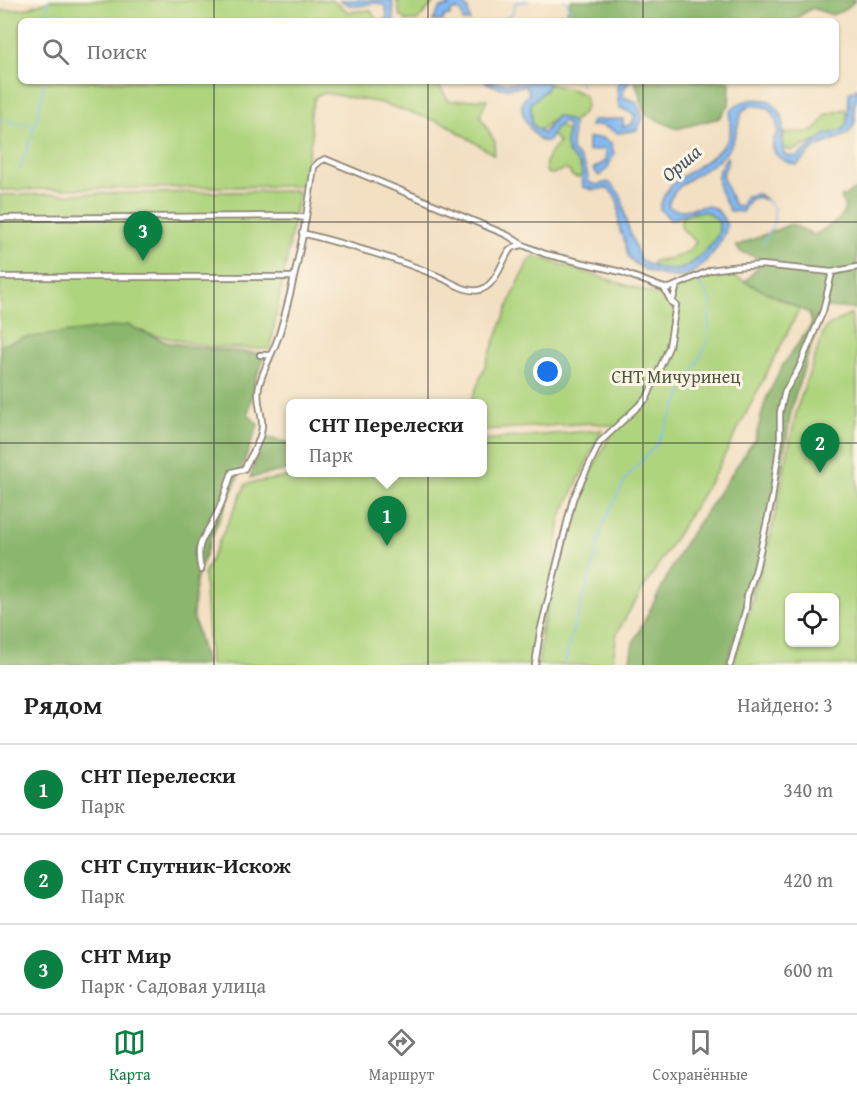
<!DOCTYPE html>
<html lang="ru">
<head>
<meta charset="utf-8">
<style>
  :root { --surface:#fff; --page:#f2f2f2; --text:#222; --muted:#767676; --line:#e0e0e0; --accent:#0b8043 }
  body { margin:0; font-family:"Gentium Book Plus",serif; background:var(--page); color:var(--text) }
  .controls { position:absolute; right:18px; bottom:18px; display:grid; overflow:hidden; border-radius:9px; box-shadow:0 2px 4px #0004 }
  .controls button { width:54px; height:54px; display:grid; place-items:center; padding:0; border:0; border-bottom:2px solid var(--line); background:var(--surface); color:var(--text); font:30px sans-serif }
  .you { position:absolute; left:548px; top:372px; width:21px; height:21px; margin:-15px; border:4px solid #fff; border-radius:50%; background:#1a73e8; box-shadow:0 0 0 9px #1a73e833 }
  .badge { display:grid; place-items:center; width:39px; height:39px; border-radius:50%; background:var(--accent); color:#fff; font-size:20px; font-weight:700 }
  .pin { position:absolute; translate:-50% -50px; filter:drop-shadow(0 2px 3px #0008) }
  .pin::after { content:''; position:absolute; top:32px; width:21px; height:18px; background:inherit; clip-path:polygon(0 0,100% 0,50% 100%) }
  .popup { position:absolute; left:286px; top:399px; width:201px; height:78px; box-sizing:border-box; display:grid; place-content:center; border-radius:9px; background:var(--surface); filter:drop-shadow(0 2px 4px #0005); font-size:20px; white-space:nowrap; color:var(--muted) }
  .popup b { font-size:22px; color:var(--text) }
  .popup::after { content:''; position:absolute; left:50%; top:100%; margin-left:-12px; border:12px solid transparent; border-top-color:var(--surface) }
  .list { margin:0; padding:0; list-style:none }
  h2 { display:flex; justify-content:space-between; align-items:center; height:78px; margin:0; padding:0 24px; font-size:26px }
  h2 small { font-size:20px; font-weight:400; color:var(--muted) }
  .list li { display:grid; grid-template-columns:39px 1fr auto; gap:18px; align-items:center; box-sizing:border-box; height:90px; padding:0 24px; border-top:2px solid var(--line) }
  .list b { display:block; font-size:22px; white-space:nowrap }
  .list p { margin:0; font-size:20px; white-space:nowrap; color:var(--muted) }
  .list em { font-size:20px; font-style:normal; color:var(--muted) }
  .icon { flex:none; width:33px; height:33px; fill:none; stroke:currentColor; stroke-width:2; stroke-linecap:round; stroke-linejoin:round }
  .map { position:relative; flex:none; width:857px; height:665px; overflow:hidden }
  .search { position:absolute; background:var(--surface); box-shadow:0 2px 4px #0004; left:18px; right:18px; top:18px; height:66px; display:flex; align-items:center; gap:15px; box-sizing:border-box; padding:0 21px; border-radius:9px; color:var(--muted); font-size:22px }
  .sheet { height:348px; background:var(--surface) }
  nav { display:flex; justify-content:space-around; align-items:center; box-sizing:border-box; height:84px; border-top:2px solid var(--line); background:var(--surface); font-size:16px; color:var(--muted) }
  nav a { display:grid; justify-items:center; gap:3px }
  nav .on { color:var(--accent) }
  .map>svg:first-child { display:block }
  .green { fill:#afd47e; stroke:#6d8054; stroke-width:1.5; fill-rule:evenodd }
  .forest { fill:#8bb66d; stroke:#5b704c; stroke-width:1.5 }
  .water { fill:#83b9f2; stroke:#57728e; stroke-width:1.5 }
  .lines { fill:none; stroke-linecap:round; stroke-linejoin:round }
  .stream { stroke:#83b9f2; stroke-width:1.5 }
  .minor-casing { stroke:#8f8677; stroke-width:8 }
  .minor { stroke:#fff; stroke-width:4.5 }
  .grid { fill:none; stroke:#2b2b2b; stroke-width:1.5; stroke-opacity:0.55 }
  .labels { text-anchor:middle; stroke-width:6; stroke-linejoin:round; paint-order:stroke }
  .park-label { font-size:18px; fill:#4c5540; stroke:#fcf5e5 }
  .water-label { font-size:20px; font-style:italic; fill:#455667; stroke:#fcf5e5 }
</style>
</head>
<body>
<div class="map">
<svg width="857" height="665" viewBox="0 0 857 665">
  <rect width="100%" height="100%" fill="#fcf5e5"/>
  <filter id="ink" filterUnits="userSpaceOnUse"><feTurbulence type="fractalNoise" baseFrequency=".0167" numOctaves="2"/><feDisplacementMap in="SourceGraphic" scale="12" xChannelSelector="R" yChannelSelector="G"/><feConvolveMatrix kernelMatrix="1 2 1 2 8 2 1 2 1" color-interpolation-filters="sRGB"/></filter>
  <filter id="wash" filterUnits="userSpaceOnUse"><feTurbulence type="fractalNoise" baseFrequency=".008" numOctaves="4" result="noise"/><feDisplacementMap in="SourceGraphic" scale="24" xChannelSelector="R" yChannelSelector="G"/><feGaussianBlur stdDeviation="1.35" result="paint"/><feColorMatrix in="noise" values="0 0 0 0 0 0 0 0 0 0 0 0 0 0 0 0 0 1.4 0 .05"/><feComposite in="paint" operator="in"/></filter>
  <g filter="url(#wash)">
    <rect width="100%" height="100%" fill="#f3e0c3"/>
    <path class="green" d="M50,0H332L349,12L370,10L378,21H21V81H436L449,101L487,99L480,116L495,142L494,155L446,124L381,103L325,93L316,95L310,113L312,136L301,186L0,190V11L29,8Z
      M397,0H434V2L417,21H407L400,15Z
      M549,84L574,90L585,96C589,108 582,115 573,122L557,116L539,131L532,124L531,103L545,91Z
      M845,109L848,116L846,126L841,131L827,134L816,141L792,151L782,147L784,131L785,134C807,127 810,143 826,115Z
      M557,125L567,130C567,137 565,145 568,151C574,163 580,159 583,176L577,178L572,176L569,171L564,169L553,174L547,173C542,161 551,150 559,143L552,134Z
      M299,191L270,349L210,347L121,328L0,348V195Z
      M701,211L707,212L719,221C719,223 719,229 719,231C716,243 692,267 679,270C671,272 658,269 651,266L654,261C670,259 688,257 696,242C688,233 677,230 682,217Z
      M534,256L670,299L682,280L724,272L801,306L716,472L630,610L617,633L612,665H538C545,601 564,535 590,475C597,459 607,443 615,426L593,423L483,430V404H470L512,297L528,262Z
      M851,314L853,333L857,347V665H733L770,539L797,408L825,328ZM790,598H834V642H790Z
      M602,430L560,519L550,595L530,665H210L204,574L246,484L311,473L483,472V440Z"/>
    <path class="forest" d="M571,0H856L846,9L832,15L812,8L792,21H568L565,17Z
      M635,81H730L729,105L719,118L677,129L646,115Z
      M857,189V309L824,307L792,405L782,465L760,564L726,665H629L633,643L683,546L755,439L766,399L783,365L812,324L809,313L745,282L764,260L741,252L736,246L791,224L815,235L840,219L845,208L841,197Z
      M128,325L166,342L209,349L267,354L256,377L248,414L258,425L236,482L211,538L196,581L193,615L206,665H0V346L23,338Z
      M263,437L291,443V469L250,478Z"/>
    <path class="water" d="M339,0H392L394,21H383L387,17L386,7C376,0 369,5 358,6C352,7 345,3 339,0Z
      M439,0H460L468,9L470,21H463L462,14L457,9L451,11L450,16H444L443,21H433L440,8L449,6V2Z
      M484,81L507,83L547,81L549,84L545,91L531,103L532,124L543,134L557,116L573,122L572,151C583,161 588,167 588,182L597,185L608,182C626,195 622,206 627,224C631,236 636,248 640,260C651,267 662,271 676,270C689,270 716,244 719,231C719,229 719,223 719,221L707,212H691L671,220L660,209C664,177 701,171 720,149C724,145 729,140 730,133C732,125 726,114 734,107C744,99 758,98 770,101C795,123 775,131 785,155L796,157L827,134L841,131L846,126L848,116L849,93L857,88V98L854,106L855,121L851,130L846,135L816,147L797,165C778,161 765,150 778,132L777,122L769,108L752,105L743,110C738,122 736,139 728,150C712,172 673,179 668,206C690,221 711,186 727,226C722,245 699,276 678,277C669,277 655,274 646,270C640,267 632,262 628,256C627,253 626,246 625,242C624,238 621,234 620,230C615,213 626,204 607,188L594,190L583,187L581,166L568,153L566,146L568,126L563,122L555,128L549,141H541C530,130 512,107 529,94L528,89L525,86C506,88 501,91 484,81Z
      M620,81H633H629L624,89L623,97L637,102L643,118L637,130L618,133L601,125L590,126L593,120L623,119V127L632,124L635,115L619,107L617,86Z
      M588,138H602L611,143L614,154L607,169L599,176L593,169L606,161L605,149L588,151Z
      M727,157L728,162L722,176L734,205L742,206L746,196L759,194L766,200L758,197L750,199L742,212L730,211C719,187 710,180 727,157Z"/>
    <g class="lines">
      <path class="stream" d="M564,0L567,2L571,16L574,21
        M47,21L48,0
        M501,21L512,14L516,2L528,1
        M578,81L582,86
        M0,120L35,126
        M20,169C30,140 41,112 44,81
        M763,243L774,223V208L766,200
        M565,665L569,643L594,563L602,527L626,478L657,444L707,343L711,300L696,279"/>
    </g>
  </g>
  <g filter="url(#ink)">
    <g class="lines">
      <g class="minor-casing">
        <path id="minor" d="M0,218L293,216L306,218
          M302,233C349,245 396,258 440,277C451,282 467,293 479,290C495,287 501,264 509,251L514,247L522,245
          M0,277H294
          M664,288L672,303
          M260,355H270
          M201,570C195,543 203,539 215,517C223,503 227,487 232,472L244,469C251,455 263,439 262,422C261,409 256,401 259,386C264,367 273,353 279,335C295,281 306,223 314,167L319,162L325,159L507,235L523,245L545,254L621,272L664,288H670L711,270L731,267L762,265L832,272L857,267
          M535,665L540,632L573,499L600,442L647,398L669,347L676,305L672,303L677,285
          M730,665L746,608L747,596L756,569L772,499L780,440V412L785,391L798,370L823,311L832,272"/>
      </g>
      <use href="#minor" class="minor"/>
    </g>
  </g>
  <path class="grid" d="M214,0V21M428,0V21M643,0V21M214,81V665M428,81V665M643,81V665M0,222H857M0,443H857"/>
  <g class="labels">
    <g class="park-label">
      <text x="676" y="383">СНТ Мичуринец</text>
    </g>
    <g class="water-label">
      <text transform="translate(681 163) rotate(-41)" y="7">Орша</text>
    </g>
  </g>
</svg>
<div class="controls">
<button><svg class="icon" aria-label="locate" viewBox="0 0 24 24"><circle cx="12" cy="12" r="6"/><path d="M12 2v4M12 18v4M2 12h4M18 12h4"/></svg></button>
</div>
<div class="you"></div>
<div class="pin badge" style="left:387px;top:546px">1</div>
<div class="popup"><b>СНТ Перелески</b>Парк</div>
<div class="pin badge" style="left:820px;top:473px">2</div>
<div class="pin badge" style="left:143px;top:261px">3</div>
<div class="search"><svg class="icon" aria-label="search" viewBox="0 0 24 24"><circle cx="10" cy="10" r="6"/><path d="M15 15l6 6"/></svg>Поиск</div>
</div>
<section class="sheet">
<h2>Рядом<small>Найдено: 3</small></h2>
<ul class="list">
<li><span class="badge">1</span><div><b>СНТ Перелески</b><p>Парк</p></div><em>340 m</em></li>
<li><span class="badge">2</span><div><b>СНТ Спутник-Искож</b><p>Парк</p></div><em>420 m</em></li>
<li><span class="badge">3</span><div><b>СНТ Мир</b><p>Парк · Садовая улица</p></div><em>600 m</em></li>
</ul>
</section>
<nav>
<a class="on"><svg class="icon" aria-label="map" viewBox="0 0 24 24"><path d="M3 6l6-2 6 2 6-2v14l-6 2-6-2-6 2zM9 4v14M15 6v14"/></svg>Карта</a>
<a><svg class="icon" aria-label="directions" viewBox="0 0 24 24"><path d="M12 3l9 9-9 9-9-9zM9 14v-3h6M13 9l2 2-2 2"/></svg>Маршрут</a>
<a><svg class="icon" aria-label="saved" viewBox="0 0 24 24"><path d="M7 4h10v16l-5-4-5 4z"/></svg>Сохранённые</a>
</nav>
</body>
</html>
